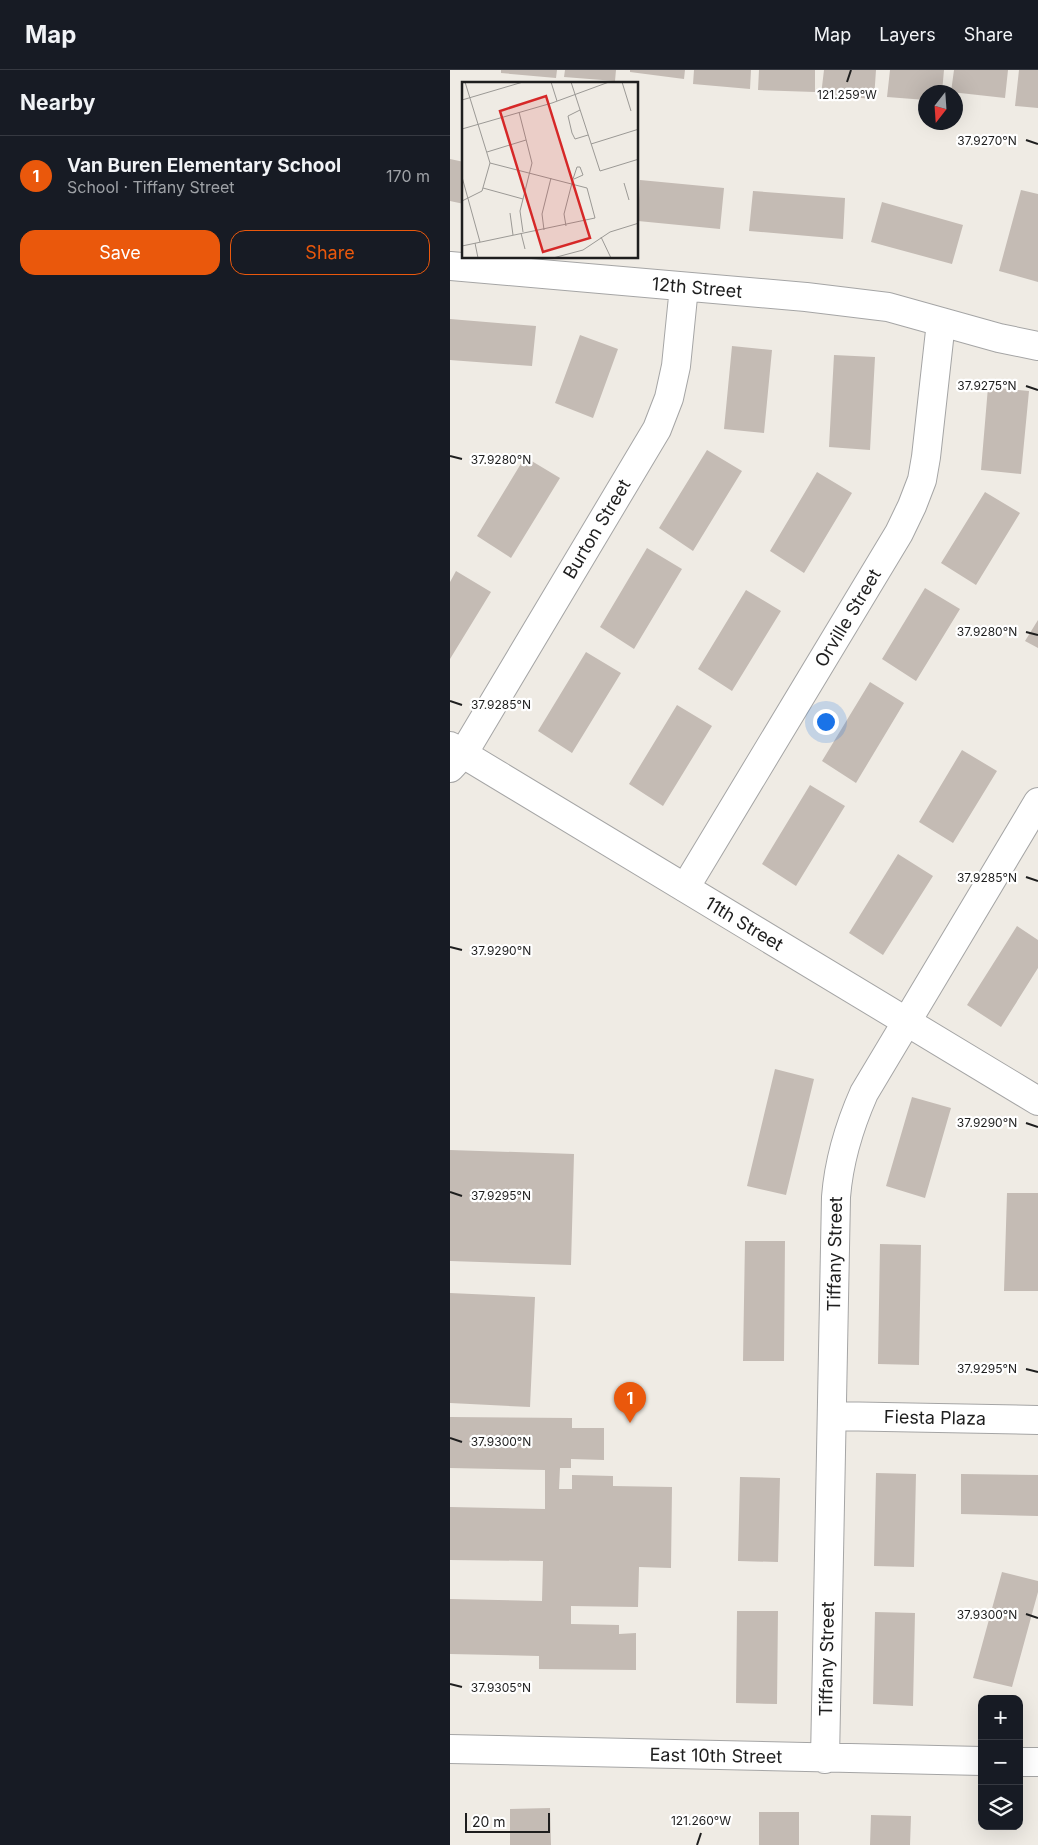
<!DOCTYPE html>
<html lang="en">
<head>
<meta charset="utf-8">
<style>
  :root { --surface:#171b24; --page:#20242c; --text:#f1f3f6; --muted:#9ea1a6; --line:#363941; --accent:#ea580c }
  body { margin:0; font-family:Inter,sans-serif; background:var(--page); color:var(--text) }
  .controls { position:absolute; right:15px; bottom:15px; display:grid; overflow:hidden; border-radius:10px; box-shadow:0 5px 20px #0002 }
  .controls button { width:45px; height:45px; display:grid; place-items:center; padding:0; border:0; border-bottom:1px solid var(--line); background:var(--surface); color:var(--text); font:25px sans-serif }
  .compass { position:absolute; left:468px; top:15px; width:45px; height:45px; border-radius:50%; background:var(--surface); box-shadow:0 5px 20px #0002; rotate:197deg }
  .scale { position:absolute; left:15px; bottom:12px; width:85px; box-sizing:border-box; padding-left:5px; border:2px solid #1e1e1e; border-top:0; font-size:14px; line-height:18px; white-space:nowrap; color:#1e1e1e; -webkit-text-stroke:4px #fff; paint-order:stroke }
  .you { position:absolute; left:375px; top:651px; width:18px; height:18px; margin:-12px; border:4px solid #fff; border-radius:50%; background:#1a73e8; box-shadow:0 0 0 8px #1a73e833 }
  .badge { display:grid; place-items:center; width:32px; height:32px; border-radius:50%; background:var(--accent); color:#fff; font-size:16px; font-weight:700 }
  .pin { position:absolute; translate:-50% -41px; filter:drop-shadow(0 1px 2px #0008) }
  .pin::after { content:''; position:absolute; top:26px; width:18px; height:15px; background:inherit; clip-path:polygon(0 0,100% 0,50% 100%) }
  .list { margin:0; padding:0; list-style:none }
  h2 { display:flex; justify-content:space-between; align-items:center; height:65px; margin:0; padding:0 20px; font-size:21px }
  h2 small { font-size:16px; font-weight:400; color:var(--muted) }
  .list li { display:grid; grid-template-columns:32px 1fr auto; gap:15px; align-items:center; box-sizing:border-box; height:80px; padding:0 20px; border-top:1px solid var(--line) }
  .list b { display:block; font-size:19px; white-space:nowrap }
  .list p { margin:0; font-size:16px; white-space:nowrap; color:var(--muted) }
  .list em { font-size:16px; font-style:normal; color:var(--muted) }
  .actions { display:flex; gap:10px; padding:15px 20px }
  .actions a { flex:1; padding:11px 0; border:1px solid var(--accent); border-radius:15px; text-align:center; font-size:18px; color:var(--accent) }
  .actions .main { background:var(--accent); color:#fff }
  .icon { flex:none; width:28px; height:28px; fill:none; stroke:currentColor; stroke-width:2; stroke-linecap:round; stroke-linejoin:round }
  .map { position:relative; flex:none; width:588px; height:1775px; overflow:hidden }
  header { display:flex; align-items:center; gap:30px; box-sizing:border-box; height:70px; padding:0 25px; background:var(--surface); border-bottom:1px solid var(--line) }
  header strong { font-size:24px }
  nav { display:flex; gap:28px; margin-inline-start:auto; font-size:18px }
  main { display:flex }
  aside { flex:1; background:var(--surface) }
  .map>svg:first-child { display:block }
  .building { fill:#c4bbb4 }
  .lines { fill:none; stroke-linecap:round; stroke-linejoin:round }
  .minor-casing { stroke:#a5a5a5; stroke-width:30 }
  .minor { stroke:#fff; stroke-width:28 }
  .ticks { fill:none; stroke:#1e1e1e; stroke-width:2 }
  .labels { text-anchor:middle; stroke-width:4.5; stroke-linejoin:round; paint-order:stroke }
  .street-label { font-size:18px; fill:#1e1e1e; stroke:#fff }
  .inset-road { fill:none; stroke:#9b9995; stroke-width:1 }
  .view { fill:#d62828; fill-opacity:0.15; stroke:#d62828; stroke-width:2.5 }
  .inset-edge { fill:none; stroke:#1e1e1e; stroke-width:2.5 }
  .ticks-label { font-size:12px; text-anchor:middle; fill:#1e1e1e; stroke:#fff; stroke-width:4.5; stroke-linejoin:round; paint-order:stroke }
</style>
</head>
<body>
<header>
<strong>Map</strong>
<nav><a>Map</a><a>Layers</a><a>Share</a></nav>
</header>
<main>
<aside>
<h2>Nearby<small></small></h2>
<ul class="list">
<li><span class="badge">1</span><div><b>Van Buren Elementary School</b><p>School · Tiffany Street</p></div><em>170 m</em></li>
</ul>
<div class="actions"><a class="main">Save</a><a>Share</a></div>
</aside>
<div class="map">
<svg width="588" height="1775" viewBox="0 0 588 1775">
  <rect width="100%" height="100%" fill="#efebe4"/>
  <path class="building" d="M51,0H107L106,8L51,3Z
    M115,0H166L165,11L114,7Z
    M180,0H235L234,9L180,2Z
    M244,0H301L300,19L243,14Z
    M309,0H365V22L308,20Z
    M374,0H426L424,29L371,25Z
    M440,0H494L492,22H476V30L437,27Z
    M504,0H558L555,28L501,22Z
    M569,0H588V38L565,36Z
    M0,89L14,92V134L0,131Z
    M190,110L274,118L270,159L188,151Z
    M571,120L588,124V212L549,201Z
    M303,121L395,128L393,169L299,161Z
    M432,132L513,155L502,194L421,172Z
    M0,249L86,256L82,296L0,290Z
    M130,265L168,279L143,348L105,333Z
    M282,276L322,280L314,363L274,359Z
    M384,285L425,287L420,380L379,377Z
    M538,317L579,321L571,404L531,400Z
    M257,380L292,401L243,481L209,458Z
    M75,387L110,408L61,488L27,466Z
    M367,402L402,423L354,503L320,481Z
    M535,422L570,443L526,515L491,493Z
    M197,478L232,499L184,579L150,557Z
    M6,501L41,522L0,589V512Z
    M475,518L510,539L466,611L432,589Z
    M296,520L331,541L282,621L248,599Z
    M588,550V578L575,571Z
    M136,582L171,603L122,683L88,661Z
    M420,612L454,633L406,713L372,691Z
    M227,635L262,656L213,736L179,714Z
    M512,680L547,701L503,773L469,752Z
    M360,715L395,736L346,816L312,794Z
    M448,784L483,806L433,885L399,863Z
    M567,856L588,870V898L551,957L517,935Z
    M325,999L364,1009L336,1125L297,1116Z
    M462,1027L501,1038L475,1128L436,1116Z
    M0,1080L124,1084L121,1195L0,1191Z
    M557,1123H588V1221H554Z
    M295,1171H335L334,1291H293Z
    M430,1174L471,1175L469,1295L428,1294Z
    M0,1223L85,1227L80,1337L0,1333Z
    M0,1347L122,1348V1358H154V1390L121,1389V1398H110L109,1419H122V1405L163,1406V1416L222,1417L221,1498L189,1497L188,1537L121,1536V1554L169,1555V1564L186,1563V1600L89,1599V1586L0,1584V1529L92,1531L93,1491L0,1490V1437L95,1439V1400L0,1398Z
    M426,1403L466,1404L464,1497L424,1496Z
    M511,1404L588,1405V1446L511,1444Z
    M290,1407L330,1408L328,1492L288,1491Z
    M552,1502L588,1511V1522L562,1617L523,1608Z
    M287,1541H328L327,1634L286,1633Z
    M425,1542L465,1543L463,1636L423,1634Z
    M100,1738L101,1775H60V1739Z
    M309,1742H349V1775H309Z
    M421,1745L461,1746L460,1775H420Z"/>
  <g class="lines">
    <g class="minor-casing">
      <path id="minor" d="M0,196L356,227L438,237L549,268L588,276
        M0,676L588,1031
        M0,698L13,684L207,359L219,328L226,296L234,217
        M235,818L449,463L462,436L472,410L476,387L491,252
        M382,1346L588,1350
        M0,1679L532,1691
        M375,1689L386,1127C389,1089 399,1057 414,1023L588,732
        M569,1692H588"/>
    </g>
    <use href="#minor" class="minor"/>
  </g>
  <path class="ticks" d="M397,12L401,0M576,70L588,74M576,316L588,320M0,386L12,389M576,562L588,565M0,631L12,635M576,807L588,811M0,877L12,880M576,1053L588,1057M0,1122L12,1126M576,1299L588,1302M0,1368L12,1372M576,1544L588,1548M0,1614L12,1617M247,1775L251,1763"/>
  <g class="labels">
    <g class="street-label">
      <text transform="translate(247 218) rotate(5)" y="6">12th Street</text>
      <text transform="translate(147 459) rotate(-59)" y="6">Burton Street</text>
      <text transform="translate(398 548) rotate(-59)" y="6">Orville Street</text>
      <text transform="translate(294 854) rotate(31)" y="6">11th Street</text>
      <text transform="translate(385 1184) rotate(-89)" y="6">Tiffany Street</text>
      <text transform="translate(485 1348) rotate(1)" y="6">Fiesta Plaza</text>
      <text transform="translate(377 1589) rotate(-89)" y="6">Tiffany Street</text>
      <text transform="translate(266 1686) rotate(1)" y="6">East 10th Street</text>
    </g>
  </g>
  <g transform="translate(12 12)">
    <rect width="176" height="176" fill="#efebe4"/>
    <path class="inset-road" d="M3,0L28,81M89,0L95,19M109,0L138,89L177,77M160,0L169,29M0,18L61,0M118,28L106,34L110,51L113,57L126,53M57,30L70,81L58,129L61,150M0,47L90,21L147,0M129,62L177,47M25,70L64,58M0,95L18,160M162,101L167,118M21,106L61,117M0,119L20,109L28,81M48,131L51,153M104,144L102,132L111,97L115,85H118L121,93L112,97M82,148L80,132L89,96M59,151L63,167M139,155L149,176M13,161L16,176M0,164L133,136L125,106L28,81M91,176L121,168L148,150L177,141"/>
    <path class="view" d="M84,14L128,156L81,170L38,29Z"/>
    <rect width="176" height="176" class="inset-edge"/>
  </g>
  <g class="ticks-label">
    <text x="397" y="29">121.259°W</text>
    <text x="537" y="75">37.9270°N</text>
    <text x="537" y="320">37.9275°N</text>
    <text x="51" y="394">37.9280°N</text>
    <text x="537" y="566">37.9280°N</text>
    <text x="51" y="639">37.9285°N</text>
    <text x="537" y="812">37.9285°N</text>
    <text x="51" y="885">37.9290°N</text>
    <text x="537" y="1057">37.9290°N</text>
    <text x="51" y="1130">37.9295°N</text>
    <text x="537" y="1303">37.9295°N</text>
    <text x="51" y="1376">37.9300°N</text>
    <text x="537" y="1549">37.9300°N</text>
    <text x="51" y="1622">37.9305°N</text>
    <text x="251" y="1755">121.260°W</text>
  </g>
</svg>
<div class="controls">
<button>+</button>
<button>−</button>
<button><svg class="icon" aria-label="layers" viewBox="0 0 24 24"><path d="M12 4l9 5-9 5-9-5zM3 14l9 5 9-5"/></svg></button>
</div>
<svg class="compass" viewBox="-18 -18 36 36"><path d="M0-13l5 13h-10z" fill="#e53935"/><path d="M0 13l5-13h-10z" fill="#9ea1a6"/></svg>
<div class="scale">20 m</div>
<div class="you"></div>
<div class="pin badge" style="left:180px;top:1353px">1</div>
</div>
</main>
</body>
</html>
